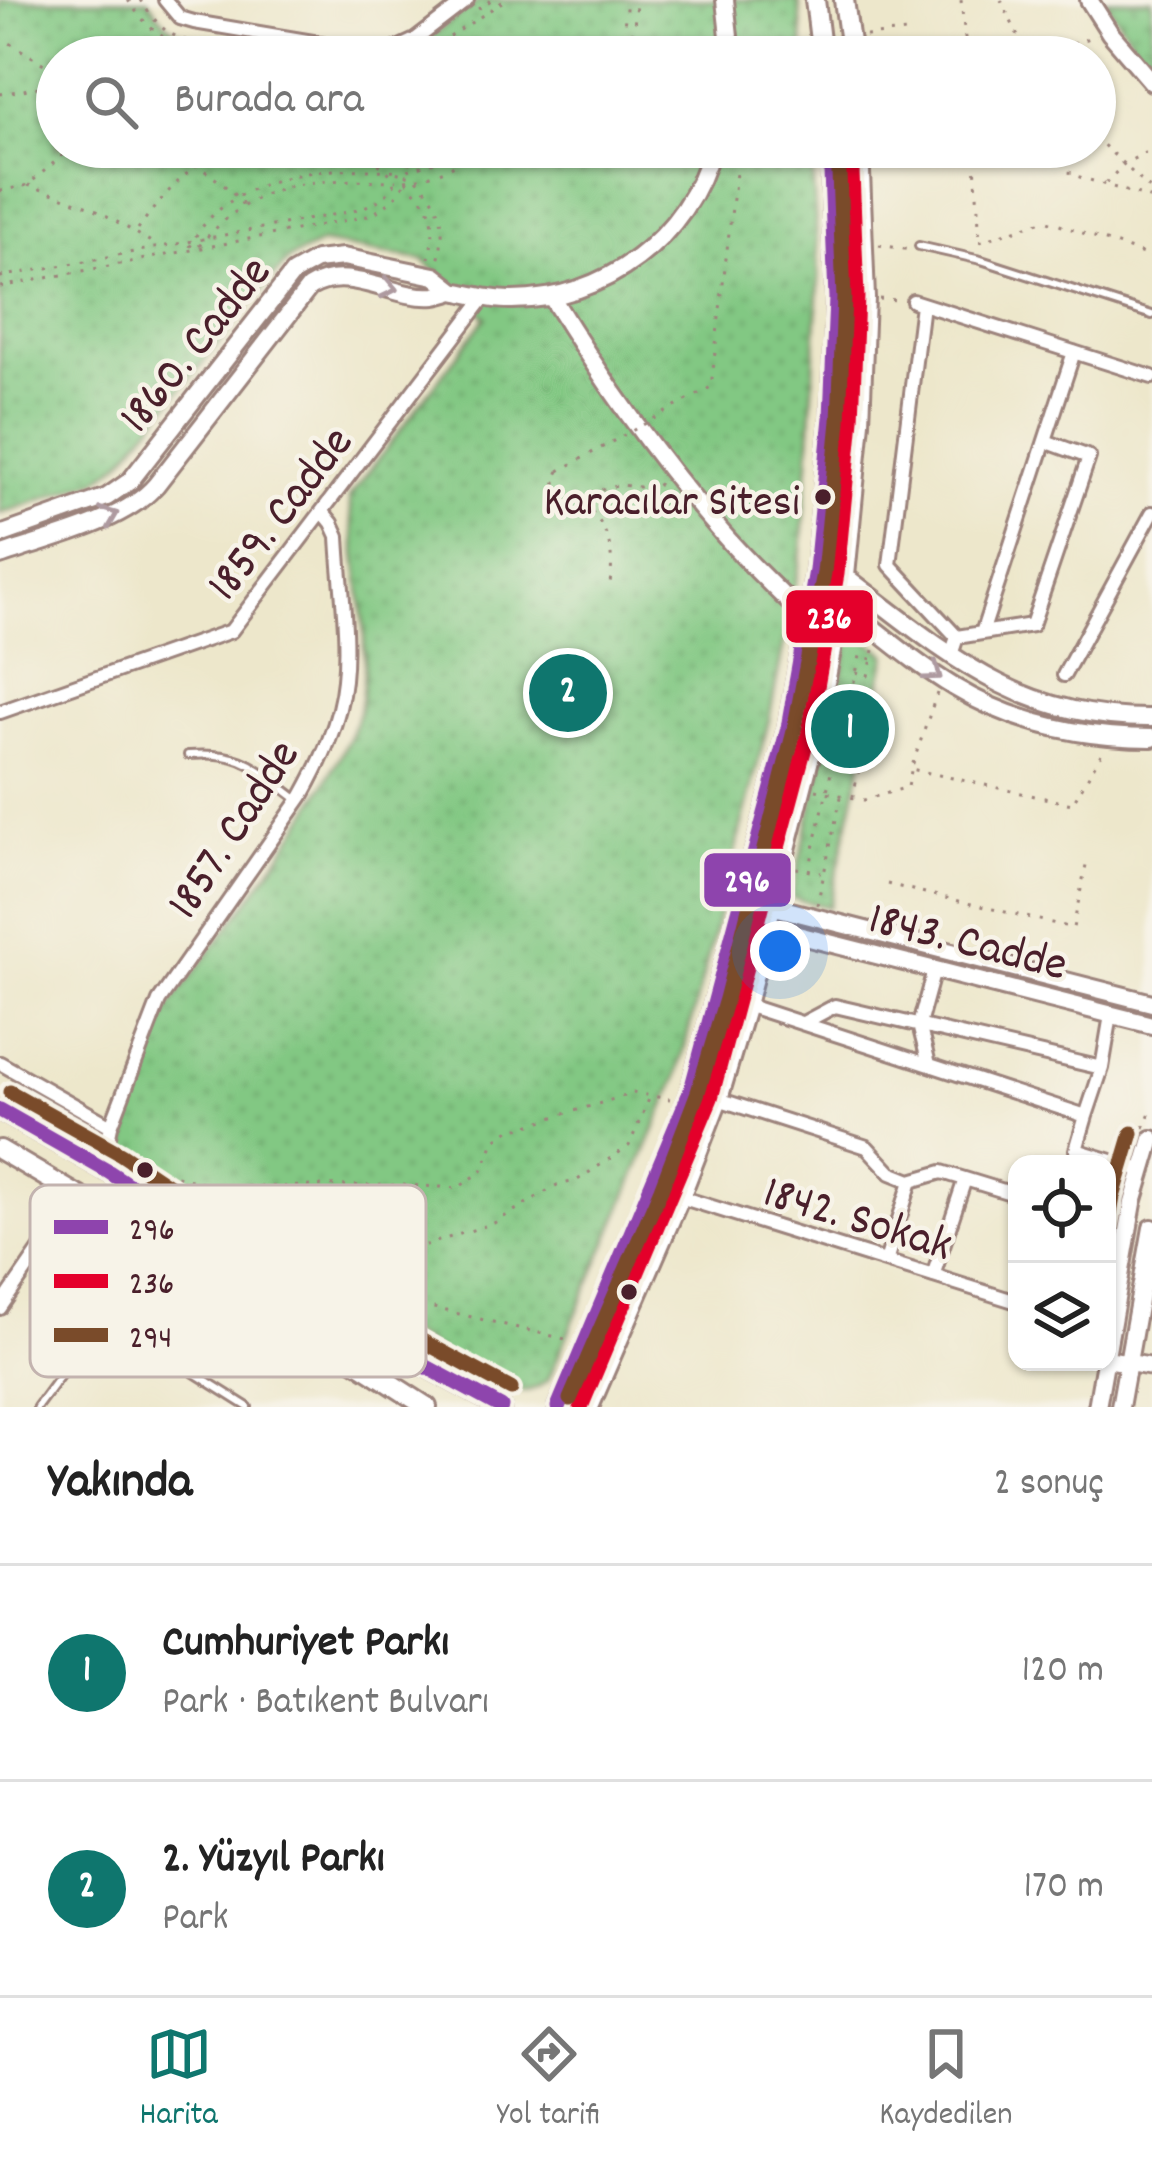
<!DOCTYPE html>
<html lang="tr">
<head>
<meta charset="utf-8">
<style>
  :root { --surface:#fff; --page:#f6f6f6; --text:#222; --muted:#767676; --line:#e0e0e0; --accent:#0f766e }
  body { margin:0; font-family:Dekko,sans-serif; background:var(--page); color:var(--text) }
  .controls { position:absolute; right:36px; bottom:36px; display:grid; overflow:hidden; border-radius:24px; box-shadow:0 3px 9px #0004 }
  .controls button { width:108px; height:108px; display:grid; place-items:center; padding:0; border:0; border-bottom:3px solid var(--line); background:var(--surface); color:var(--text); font:60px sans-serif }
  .you { position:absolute; left:780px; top:951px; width:42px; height:42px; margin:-30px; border:9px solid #fff; border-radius:50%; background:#1a73e8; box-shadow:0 0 0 18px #1a73e833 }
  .badge { display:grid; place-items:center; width:78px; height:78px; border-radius:50%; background:var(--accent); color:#fff; font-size:39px; font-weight:700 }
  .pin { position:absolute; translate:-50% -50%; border:6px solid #fff; box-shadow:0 3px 12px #0006 }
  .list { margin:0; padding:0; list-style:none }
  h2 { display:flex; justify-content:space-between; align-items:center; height:156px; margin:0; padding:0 48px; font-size:51px }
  h2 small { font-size:39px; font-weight:400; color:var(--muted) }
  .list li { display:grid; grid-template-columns:78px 1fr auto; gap:36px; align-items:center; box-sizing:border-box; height:216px; padding:0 48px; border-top:3px solid var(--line) }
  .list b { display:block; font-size:45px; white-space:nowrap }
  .list p { margin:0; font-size:39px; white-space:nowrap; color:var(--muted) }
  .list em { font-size:39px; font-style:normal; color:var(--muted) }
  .icon { flex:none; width:66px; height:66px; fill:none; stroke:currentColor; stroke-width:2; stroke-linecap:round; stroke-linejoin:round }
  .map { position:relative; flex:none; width:1152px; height:1407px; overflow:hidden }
  .search { position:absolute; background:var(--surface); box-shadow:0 3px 9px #0004; left:36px; right:36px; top:36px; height:132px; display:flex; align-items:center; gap:30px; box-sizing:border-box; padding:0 42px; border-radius:66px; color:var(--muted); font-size:45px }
  .sheet { height:588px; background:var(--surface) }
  nav { display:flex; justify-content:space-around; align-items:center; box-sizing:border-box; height:168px; border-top:3px solid var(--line); background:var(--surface); font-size:33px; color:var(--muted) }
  nav a { display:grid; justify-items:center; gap:6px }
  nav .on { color:var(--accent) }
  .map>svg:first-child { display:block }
  .park { fill:url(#park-dots); stroke:#667457; stroke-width:3 }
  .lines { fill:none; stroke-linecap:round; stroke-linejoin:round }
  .lane-casing { stroke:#9c837b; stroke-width:12 }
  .street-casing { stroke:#9c837b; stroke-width:18 }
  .secondary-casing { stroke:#9c837b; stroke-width:22 }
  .primary-casing { stroke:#9c837b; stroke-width:24 }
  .path { stroke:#9c837b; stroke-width:3; stroke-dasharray:3 9; stroke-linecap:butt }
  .lane { stroke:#fff; stroke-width:6 }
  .street { stroke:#fff; stroke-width:12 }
  .secondary { stroke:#fff; stroke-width:16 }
  .primary { stroke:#fff; stroke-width:18 }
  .path-bridge { stroke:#9c837b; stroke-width:3; stroke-dasharray:3 9; stroke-linecap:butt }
  .bus-1-casing { stroke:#f7f3e8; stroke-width:24 }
  .bus-2-casing { stroke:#f7f3e8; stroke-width:24 }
  .bus-3-casing { stroke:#f7f3e8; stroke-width:24 }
  .bus-1 { stroke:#8e44ad; stroke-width:15 }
  .bus-2 { stroke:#e4002b; stroke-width:15 }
  .bus-3 { stroke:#7a4b2a; stroke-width:15 }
  .oneway { stroke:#ae9aa0 }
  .bus-dot { fill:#4a1f2b; stroke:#f7f3e8; stroke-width:4.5 }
  .labels { text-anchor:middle; stroke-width:9; stroke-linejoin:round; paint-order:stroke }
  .bus-label { font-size:45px; fill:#4a1f2b; stroke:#f7f3e8; text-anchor:end }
  .street-label { font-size:48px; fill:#4a1f2b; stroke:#f7f3e8 }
  .key { fill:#f7f3e8; stroke:#c3b3af; stroke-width:3 }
  .key-label { font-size:33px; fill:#4a1f2b }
  .line-badge { stroke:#f7f3e8; stroke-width:4.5 }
  .badge-label { font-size:33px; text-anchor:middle; font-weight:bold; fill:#fff }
</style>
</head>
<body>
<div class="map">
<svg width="1152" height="1407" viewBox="0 0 1152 1407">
  <defs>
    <pattern id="park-dots" width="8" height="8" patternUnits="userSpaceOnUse" patternTransform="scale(3)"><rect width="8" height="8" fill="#82c883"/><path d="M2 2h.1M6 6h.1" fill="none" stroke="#72ab71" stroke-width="1.8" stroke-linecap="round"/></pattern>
  </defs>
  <rect width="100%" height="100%" fill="#f7f3e8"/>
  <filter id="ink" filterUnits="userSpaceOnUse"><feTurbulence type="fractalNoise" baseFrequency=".00833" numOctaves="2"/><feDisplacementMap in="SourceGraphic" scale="24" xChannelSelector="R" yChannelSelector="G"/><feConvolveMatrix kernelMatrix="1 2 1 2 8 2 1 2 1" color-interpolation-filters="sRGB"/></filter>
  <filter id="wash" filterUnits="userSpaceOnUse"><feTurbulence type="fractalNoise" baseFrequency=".004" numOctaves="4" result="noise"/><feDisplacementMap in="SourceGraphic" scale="48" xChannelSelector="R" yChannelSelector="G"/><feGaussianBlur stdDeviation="2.7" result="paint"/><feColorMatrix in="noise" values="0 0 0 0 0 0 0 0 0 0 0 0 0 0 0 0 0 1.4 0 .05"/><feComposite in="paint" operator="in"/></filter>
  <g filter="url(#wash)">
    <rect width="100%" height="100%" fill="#ede7cb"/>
    <path class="park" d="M0,0H148C155,10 162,22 173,29C204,47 288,52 326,57H57V147H811L819,276L809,461L802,550L769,720L676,1080L548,1380C532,1393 519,1394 499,1388L336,1288L126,1165C121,1121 152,1048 170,1006C223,932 284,859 328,778C339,757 354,734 359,711C373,651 356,560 349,498L486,317L423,260L322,243L289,259L121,462L96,481L0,514Z
      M480,0H799L804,57H396L418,46Z
      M1105,0H1152V59L1134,43Z
      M852,631L887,654L829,907L791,898Z"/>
  </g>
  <g filter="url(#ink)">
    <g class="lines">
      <g class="lane-casing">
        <path id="lane" d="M919,246L981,260L1152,315
          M188,755C245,751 254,767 297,799
          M126,1330L248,1407
          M37,1407L81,1347L95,1320C111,1318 120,1334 135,1327L154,1303L176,1257"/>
      </g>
      <g class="street-casing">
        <path id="street" d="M165,0L180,18L194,22L385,54L415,40L467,0
          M913,301L1152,377
          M922,304L890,565L957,637L951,655
          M982,633L1074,352
          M957,637L1032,625L1089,457L1045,441
          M1064,675L1152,513
          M0,712L231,631L484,298
          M746,1005L1086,1116L1102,1068L1111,1015
          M805,1022L835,1006L1102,1068
          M0,1063L111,1126
          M929,1064L919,1025L934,970
          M718,1099L867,1147L891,1173L911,1181L942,1172L1017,1195
          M1086,1116L1076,1150L1141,1170
          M102,1168L111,1126L159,1001L302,796C322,760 340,721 344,680C349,633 340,583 338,536L332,523L323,512
          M680,1197L1017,1302
          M886,1261L911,1181
          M933,1276L965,1179
          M0,1308L77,1196"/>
      </g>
      <g class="secondary-casing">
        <path id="secondary" d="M725,0L729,36L728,57
          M1089,0L1110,33L1152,82
          M454,291C473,295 491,300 510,300C604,301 689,237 712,147
          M551,296C602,380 659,461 724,535C750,565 779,592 808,620
          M0,535L107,497L130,481L293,273L316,260L343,257L435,276L454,291C448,293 442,295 435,296C393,300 349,263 309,288L156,485C124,523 47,539 0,556
          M845,576C945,652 1018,720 1152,718
          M841,603C878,631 914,663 954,687C1015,724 1082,738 1152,738
          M771,906L1152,1003
          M766,927L1152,1025
          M1107,1350L1133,1203L1152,1139
          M1107,1359L1152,1367
          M1097,1407L1105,1362
          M1120,1407L1152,1228"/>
      </g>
      <g class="primary-casing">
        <path id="primary" d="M815,0L822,57
          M844,0L852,57
          M0,1110L109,1172L299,1298L501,1407
          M0,1150L304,1328L427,1407
          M558,1407L652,1188L691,1090L788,728L816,570L831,417L836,298L830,147
          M589,1407L680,1197L718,1099L746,1005L815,736L845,576L860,422L865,298L859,147"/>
      </g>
      <path class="path" d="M128,0C159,47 185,48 237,57
        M140,0C147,11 155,21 165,30C191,49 248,51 280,57
        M961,0L967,57
        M1001,0L1028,57
        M478,9L491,0
        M866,36L906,32
        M0,37L44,64L57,69
        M420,57L505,0
        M615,57L624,26L627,0
        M625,57L634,28L636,0
        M1027,57L1096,36
        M0,94L57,84
        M1095,137L1152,191
        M163,147C192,162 223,179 243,205
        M309,147C342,151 374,151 395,180
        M974,147L980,241
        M1072,147L1070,174L1152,199
        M408,170L451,157L464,147
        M417,179C444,209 446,223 438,263
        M405,180C439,176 454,167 480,147
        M406,181C434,209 437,219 429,258
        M1106,183L1124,164L1152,149
        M28,185L92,207L156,245
        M0,191L28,185L72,147
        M138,229C160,198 193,161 229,147
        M980,242L1045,220L1152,257
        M879,245L911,250
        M199,246C259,177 310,179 396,181
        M190,247C212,198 272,176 323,171C348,168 374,171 399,170
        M0,277L353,211C388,200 403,186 399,147
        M0,287L368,216C398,201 413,183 408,147
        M879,299L899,300
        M686,401L711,387L739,147
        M559,471L554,481C598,510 619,535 609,589
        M578,495L621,485L639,487L655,480L674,504L677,502
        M856,673L868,676L874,650
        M937,693L911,769L1072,804L1104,749
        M850,706L860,708L853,742
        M830,739L864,746L853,796
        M840,741L860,656L872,659
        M816,790L864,800L908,787L911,771
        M796,868L821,873
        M809,871L838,741
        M887,884L1073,928L1087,860
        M817,905L841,797
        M1144,1128L1152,1107
        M119,1158L193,1181L235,1187L404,1185L458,1188L482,1171L495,1140L508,1131L634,1093L670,1099
        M310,1277H328L494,1223L557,1185L576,1181L629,1146L649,1099
        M330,1277L421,1305L569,1340"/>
      <use href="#lane" class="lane"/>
      <use href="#street" class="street"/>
      <use href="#secondary" class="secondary"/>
      <use href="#primary" class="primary"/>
      <path class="path-bridge" d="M559,471L686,401"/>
      <g class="bus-1-casing">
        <path id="bus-1" d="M0,1110L109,1172L299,1298L501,1407
          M558,1407L691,1090L788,728L816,570L831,417L836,298L830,147"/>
      </g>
      <g class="bus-2-casing">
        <path id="bus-2" d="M581,1407L711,1098L809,732L837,574L852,419L857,297L851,147"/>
      </g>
      <g class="bus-3-casing">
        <path id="bus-3" d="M10,1092L121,1154L310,1280L511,1389
          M1107,1229L1113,1197L1132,1133
          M570,1399L661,1189L698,1092L726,999L794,731L824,573L839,421L844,298L838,148"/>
      </g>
      <use href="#bus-1" class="bus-1"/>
      <use href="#bus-2" class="bus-2"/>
      <use href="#bus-3" class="bus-3"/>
    </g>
    <defs><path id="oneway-chevron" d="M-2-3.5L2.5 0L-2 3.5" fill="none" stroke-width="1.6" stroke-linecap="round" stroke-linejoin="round" transform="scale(3)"/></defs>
    <g class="oneway">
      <use href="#oneway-chevron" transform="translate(389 288) rotate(12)"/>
      <use href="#oneway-chevron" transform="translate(110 516) rotate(-22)"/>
      <use href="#oneway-chevron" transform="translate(934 673) rotate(36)"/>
    </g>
  </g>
  <g class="bus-dot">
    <circle cx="823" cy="497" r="10"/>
    <circle cx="145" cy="1170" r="10"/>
    <circle cx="629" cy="1292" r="10"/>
  </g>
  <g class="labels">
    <g class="bus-label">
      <text x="800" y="514">Karacılar Sitesi</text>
    </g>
    <g class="street-label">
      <text transform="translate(192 342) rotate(-51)" y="17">1860. Cadde</text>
      <text transform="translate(277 511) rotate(-52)" y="17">1859. Cadde</text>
      <text transform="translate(230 827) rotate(-57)" y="17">1857. Cadde</text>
      <text transform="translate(969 938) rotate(14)" y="17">1843. Cadde</text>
      <text transform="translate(859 1215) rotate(17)" y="17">1842. Sokak</text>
    </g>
  </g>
  <rect x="30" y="1185" width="396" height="192" rx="18" class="key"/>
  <rect x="54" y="1220" width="54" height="14" fill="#8e44ad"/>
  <rect x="54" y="1274" width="54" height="14" fill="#e4002b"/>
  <rect x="54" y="1328" width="54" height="14" fill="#7a4b2a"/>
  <g class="key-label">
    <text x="129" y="1239">296</text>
    <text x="129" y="1293">236</text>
    <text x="129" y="1347">294</text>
  </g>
  <g class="line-badge">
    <rect x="784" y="588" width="91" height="57" rx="12" fill="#e4002b"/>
    <rect x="702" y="851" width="91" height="58" rx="12" fill="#8e44ad"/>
  </g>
  <g class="badge-label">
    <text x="829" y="628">236</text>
    <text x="747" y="891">296</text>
  </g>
</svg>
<div class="controls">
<button><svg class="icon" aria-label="locate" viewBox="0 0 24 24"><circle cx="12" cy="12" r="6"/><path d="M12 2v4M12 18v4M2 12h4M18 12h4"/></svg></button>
<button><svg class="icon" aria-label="layers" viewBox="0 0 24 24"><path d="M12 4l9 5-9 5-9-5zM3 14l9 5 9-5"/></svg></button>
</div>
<div class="you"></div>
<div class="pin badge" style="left:850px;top:729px">1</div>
<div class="pin badge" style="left:568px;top:693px">2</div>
<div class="search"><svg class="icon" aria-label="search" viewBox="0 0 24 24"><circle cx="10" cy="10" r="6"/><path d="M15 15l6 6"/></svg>Burada ara</div>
</div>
<section class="sheet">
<h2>Yakında<small>2 sonuç</small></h2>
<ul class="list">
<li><span class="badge">1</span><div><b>Cumhuriyet Parkı</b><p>Park · Batıkent Bulvarı</p></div><em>120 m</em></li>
<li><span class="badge">2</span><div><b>2. Yüzyıl Parkı</b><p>Park</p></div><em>170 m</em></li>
</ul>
</section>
<nav>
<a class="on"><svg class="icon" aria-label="map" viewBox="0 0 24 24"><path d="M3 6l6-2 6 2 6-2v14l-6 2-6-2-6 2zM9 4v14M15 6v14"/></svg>Harita</a>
<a><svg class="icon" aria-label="directions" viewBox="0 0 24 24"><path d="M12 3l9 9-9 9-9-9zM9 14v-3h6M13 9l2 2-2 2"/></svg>Yol tarifi</a>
<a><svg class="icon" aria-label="saved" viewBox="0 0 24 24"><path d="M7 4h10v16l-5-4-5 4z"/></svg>Kaydedilen</a>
</nav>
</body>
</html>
